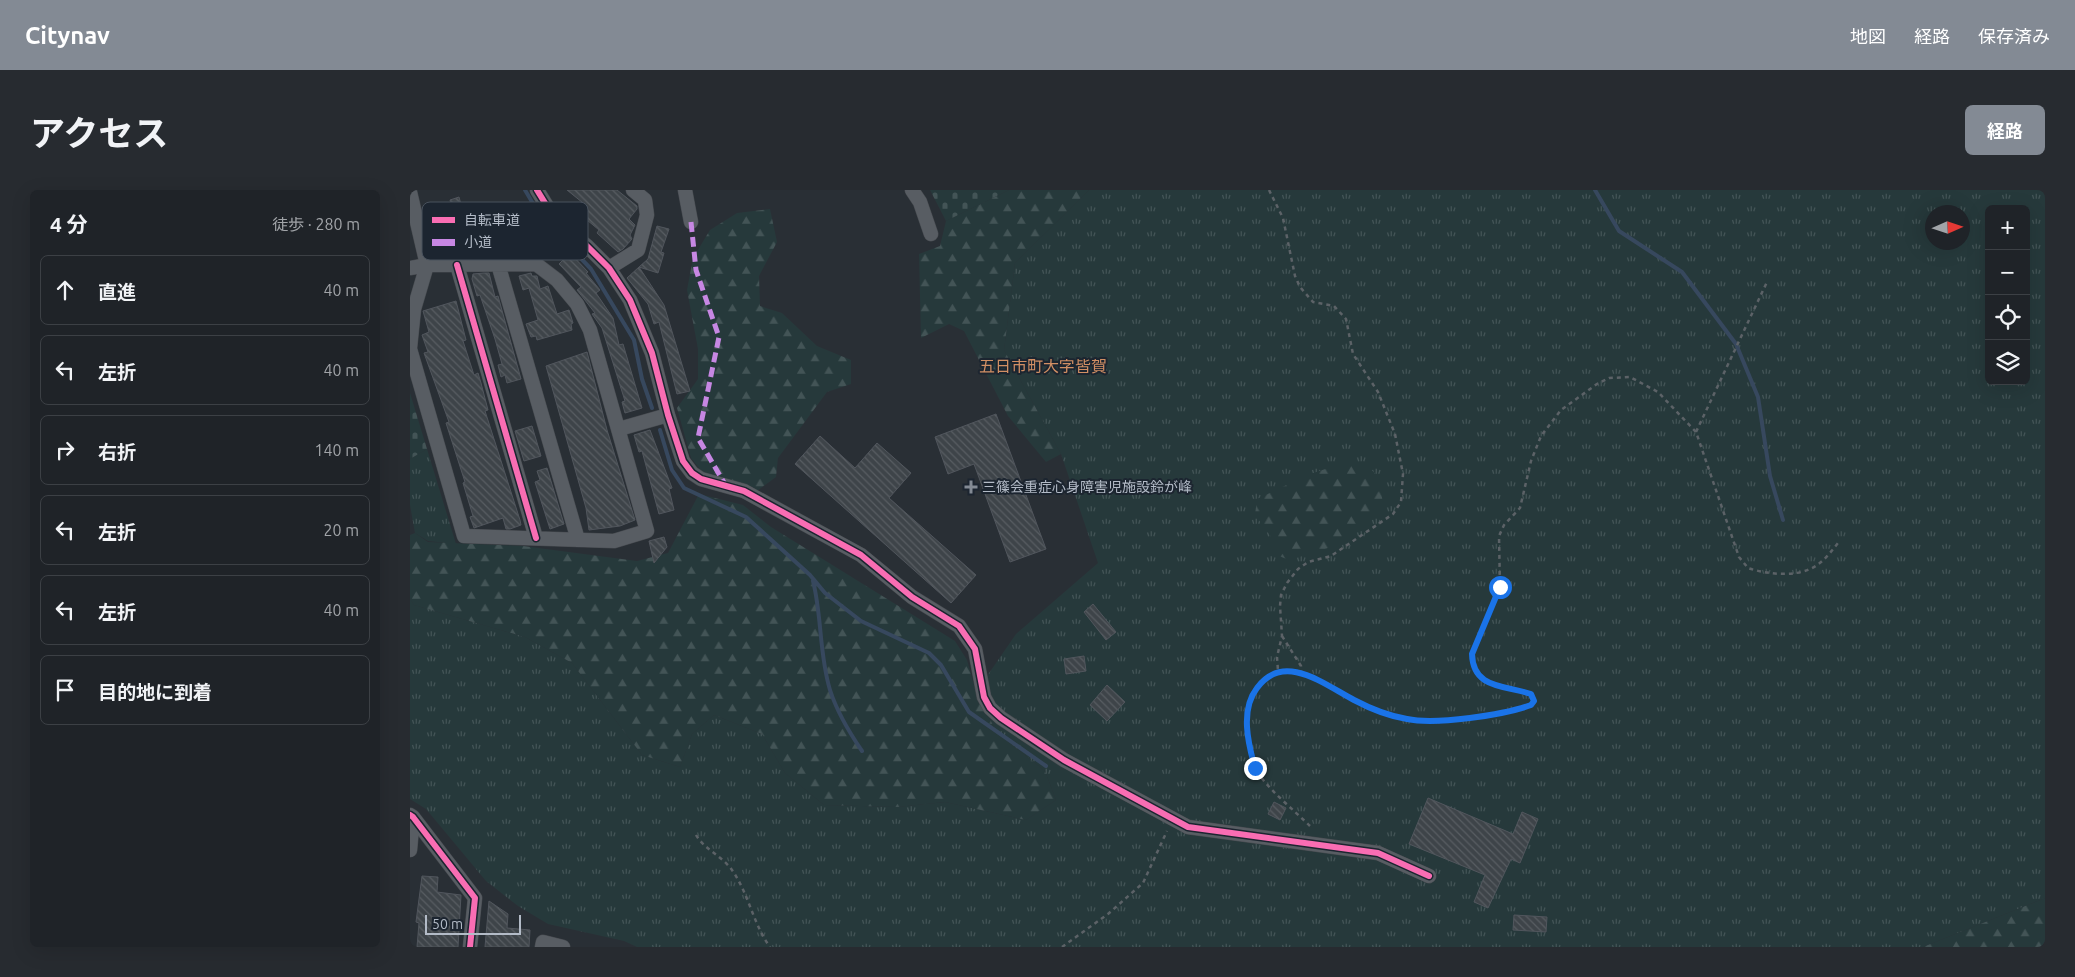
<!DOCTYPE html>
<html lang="ja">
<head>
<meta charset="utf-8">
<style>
  :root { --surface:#1f2328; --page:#272b30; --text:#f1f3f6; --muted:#a1a4a8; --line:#3c4045; --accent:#838a94 }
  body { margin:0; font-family:Ubuntu,"Noto Sans JP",sans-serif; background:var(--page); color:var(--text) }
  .controls { position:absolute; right:15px; top:15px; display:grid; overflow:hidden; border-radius:8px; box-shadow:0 5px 20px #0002 }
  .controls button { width:45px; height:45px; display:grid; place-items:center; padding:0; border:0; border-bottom:1px solid var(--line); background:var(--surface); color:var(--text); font:25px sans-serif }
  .compass { position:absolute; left:1515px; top:15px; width:45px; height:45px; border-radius:50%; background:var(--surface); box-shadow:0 5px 20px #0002; rotate:87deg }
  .scale { position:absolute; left:15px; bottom:12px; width:96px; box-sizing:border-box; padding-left:5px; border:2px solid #b3bbc7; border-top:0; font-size:14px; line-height:18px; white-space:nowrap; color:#b3bbc7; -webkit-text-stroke:4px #1c2530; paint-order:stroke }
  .stop { position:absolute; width:15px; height:15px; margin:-11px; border:4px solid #1a73e8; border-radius:50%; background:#fff }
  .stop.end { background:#1a73e8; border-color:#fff; box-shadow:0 1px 5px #0008 }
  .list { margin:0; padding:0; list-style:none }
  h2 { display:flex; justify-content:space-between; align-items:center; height:65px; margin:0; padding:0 20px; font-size:21px }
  h2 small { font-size:16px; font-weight:400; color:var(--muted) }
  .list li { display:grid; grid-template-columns:32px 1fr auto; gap:15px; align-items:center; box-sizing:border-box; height:70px; margin:0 10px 10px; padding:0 10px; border:1px solid var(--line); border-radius:8px }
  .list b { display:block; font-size:19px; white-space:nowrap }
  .list em { font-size:16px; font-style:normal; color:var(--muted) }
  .icon { flex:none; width:28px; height:28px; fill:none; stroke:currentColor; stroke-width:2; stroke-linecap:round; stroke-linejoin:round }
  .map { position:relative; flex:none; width:1635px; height:757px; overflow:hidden; border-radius:8px }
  header { display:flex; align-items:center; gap:30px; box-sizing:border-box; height:70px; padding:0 25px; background:var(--accent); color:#fff }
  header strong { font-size:24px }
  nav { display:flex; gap:28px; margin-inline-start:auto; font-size:18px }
  .intro { display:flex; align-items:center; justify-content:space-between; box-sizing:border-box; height:120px; padding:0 30px }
  h1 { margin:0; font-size:35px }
  .button { padding:12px 22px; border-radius:8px; background:var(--accent); color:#fff; font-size:18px; font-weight:700 }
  main { display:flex; gap:30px; padding:0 30px }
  aside { flex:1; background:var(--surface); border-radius:8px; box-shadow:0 5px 20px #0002 }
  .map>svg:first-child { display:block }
  .grass { fill:url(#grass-tufts); fill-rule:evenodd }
  .forest { fill:url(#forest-firs) }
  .cemetery { fill:url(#cemetery-stones) }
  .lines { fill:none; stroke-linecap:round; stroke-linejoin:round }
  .stream { stroke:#37485e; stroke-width:4 }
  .building { fill:url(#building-back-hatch); stroke:#51565d }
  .street-casing { stroke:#474b50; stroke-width:15 }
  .path { stroke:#5c6267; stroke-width:2.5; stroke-dasharray:4 4; stroke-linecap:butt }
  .street { stroke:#585d63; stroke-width:14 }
  .quiet { stroke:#c787e3; stroke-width:5; stroke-dasharray:10 5; stroke-linecap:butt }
  .cycleway-casing { stroke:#1c2530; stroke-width:9 }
  .cycleway { stroke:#f96db3; stroke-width:6 }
  .route { stroke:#1a73e8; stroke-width:6 }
  .poi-dot { fill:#838a94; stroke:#1c2530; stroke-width:2 }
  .labels { text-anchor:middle; stroke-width:4; stroke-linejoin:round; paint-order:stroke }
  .poi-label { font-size:14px; fill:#b3bbc7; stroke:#1c2530; text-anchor:start }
  .quarter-label { font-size:16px; fill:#d18f64; stroke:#1c2530 }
  .key { fill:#1c2530; stroke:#49525d; stroke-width:1 }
  .key-label { font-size:14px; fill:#b3bbc7 }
</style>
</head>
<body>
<header>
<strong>Citynav</strong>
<nav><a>地図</a><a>経路</a><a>保存済み</a></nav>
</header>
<div class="intro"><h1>アクセス</h1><a class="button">経路</a></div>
<main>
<aside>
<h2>4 分<small>徒歩 · 280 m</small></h2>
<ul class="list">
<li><svg class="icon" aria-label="ahead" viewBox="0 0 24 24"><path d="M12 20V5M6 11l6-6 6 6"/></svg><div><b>直進</b></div><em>40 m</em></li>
<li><svg class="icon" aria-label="left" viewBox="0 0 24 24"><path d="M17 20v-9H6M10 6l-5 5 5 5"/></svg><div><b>左折</b></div><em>40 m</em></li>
<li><svg class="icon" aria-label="right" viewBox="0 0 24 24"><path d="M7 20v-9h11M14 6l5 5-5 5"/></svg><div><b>右折</b></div><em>140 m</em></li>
<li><svg class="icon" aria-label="left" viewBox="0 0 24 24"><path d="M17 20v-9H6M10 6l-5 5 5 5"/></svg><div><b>左折</b></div><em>20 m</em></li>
<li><svg class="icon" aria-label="left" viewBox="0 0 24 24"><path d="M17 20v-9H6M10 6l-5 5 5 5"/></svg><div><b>左折</b></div><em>40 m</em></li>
<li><svg class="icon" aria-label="arrive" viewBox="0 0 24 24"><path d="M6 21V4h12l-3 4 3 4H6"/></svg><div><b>目的地に到着</b></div></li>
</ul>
</aside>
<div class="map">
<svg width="1635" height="757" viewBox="0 0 1635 757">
  <defs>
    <pattern id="grass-tufts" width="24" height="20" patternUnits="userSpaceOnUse" patternTransform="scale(1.25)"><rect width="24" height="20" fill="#26393b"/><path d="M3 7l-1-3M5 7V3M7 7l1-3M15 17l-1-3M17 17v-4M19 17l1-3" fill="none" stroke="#435456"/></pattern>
    <pattern id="forest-firs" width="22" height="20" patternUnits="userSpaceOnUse" patternTransform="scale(1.25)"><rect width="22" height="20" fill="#26393b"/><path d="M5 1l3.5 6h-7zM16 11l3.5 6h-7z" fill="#435456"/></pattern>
    <pattern id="cemetery-stones" width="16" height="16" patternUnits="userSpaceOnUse" patternTransform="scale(1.25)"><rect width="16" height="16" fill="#26393b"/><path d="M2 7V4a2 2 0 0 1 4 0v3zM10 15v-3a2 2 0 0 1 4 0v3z" fill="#435456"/></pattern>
    <pattern id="building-back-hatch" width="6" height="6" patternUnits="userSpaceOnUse" patternTransform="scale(1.25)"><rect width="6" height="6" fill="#3e4449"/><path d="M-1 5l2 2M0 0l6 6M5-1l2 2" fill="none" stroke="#585d62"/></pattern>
  </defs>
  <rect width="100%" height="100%" fill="#292f35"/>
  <path class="grass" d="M679,0H1635V708L1513,757H227L214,751L138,734L108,716L76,691L16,619L0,609V409L4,415L115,447L162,473L232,565L270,577L282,544L304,525L352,544L375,583L414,615L487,617L535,612L616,630L646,610L635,581L587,543L566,502L606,444L688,373L651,264L594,160L605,73ZM1579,19H1616V191H1579ZM1522,22H1552V52H1522Z
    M17,259L46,354L18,351L5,343L0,315V269Z"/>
  <path class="forest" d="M599,0H679L605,73L594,160L651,264L636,272L598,226L554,141L539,134L511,148L509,64L530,56L536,31Z
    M360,19L367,52L349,86L350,116L372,123L407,156L441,170V194L417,202L368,268L366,287L347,301L294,284L281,268L267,218L288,189V159L277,100L283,68L300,40L327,23Z
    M934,273C967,276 969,282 973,314L960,329L918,358L879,370L869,366L860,345L845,325L847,309L900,284Z
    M289,304L333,315L361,337L545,451L557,470L566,502L587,543L635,581L646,610L616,630L535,612L487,617L414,615L375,583L352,544L304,525L282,544L270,577L232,565L162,473L115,447L4,415L0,409V345L5,343L18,352L113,356L227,371L258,363Z
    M1635,708V757H1513L1528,751Z"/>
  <path class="cemetery" d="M520,0H599L536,31Z
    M0,203L17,259L0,269Z"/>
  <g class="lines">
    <path class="stream" d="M115,0L141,44L162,59L181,79L224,150L232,189L242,218
      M1185,0L1209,41L1272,82L1326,154L1348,207L1360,286L1373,330
      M250,240L262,280L274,298L336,327L400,385L415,403L451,431L519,463L531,475L559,522L636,576
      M403,391C412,426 409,464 420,500C427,522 439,542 452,561"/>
  </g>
  <path class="building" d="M157,0H207L227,16V19L219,29L225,35L220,45L222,49L213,59L208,62L187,43L189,40L171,25L178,17Z
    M49,7L63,60L54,62L50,50L48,51L47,38L40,10Z
    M247,36L259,39L251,62L254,63L248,83L229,77L238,69Z
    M160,63L178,82L176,83L190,100L186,103L203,128L209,155L213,154L232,218L215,223L212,212L215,211L192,138L182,124L185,123L167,100L171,97L149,74Z
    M229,77L254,115L280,201L267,204L249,132L244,134L238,114L217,88Z
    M74,83H79L85,107L88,106L111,189L97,193L95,185L91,187L88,175L92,174L85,149L70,105L67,106L62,89L63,84Z
    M121,83L122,86H127L130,99L138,96L147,124L159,120L163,133L161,134L162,140L127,150L126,146L121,147L116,134L128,130L119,98L113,100L109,86Z
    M46,111L56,150L53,151L64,185L68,183L71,193L78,220L75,221L110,330L111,335L100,339H96L93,328L64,338L60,327L63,326L53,293L55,292L36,233L39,232L14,163L18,162L12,145L19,142L13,121Z
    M177,162L197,240L225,330L210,336L179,340L176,318L136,176Z
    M586,224L636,359L600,372L564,274L538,284L525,247Z
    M122,236L131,266L114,271L105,241Z
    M240,240L262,298L259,299L264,320L249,324L232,261L229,262L224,245Z
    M410,246L445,278L467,253L501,283L479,308L566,385L541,413L385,274Z
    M137,278L154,334L140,339L125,292L130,290L127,281Z
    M254,347L257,357L244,373L239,351Z
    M683,414L706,442L696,450L674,422Z
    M674,466L676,481L656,484L654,469Z
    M697,495L715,512L697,531L680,515Z
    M1018,608L1103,644L1112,622L1128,629L1110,673L1101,669L1078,718L1064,712L1075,685L999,654Z
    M864,612L876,618L870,630L858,624Z
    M12,686L28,687L27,702L51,705L48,757H7L9,733L6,732Z
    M79,711L98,724L97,738L120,740L119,757H75Z
    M1104,725L1137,727L1136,742L1103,740Z"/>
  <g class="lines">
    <g class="street-casing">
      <path id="street" d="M127,0L146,31L177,56L199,78L220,110L242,163L258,225L273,271L282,283L291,289L334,301L451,365L502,407L549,436L565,459L574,507L580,518L591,528L654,570L778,637L968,663L1019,686
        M275,0L281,32
        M502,0L510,12L521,44
        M0,2L17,75L4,119L0,158
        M88,74L168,350
        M47,75L126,348
        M0,78L17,75L126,74L147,90L167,114L180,140L237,341L204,351L54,346L0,159
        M199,78L228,60L237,25L235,10L223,0
        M209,239L258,225
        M0,625L3,627L65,708L60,757
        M0,660L3,627
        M132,757L133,752L153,757"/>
    </g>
    <path class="path" d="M859,0L873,28L885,86L890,97L903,112L924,116L936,129L943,164L968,202L985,244L993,284L991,312L983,324L921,366L898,372L888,379L877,393L871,405L870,416L872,446L867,467L868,481
      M1286,242L1357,92
      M872,446L891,476V482
      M900,636C885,621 854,596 845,578C840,568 839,556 838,545C836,521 839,489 868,482C875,480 884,482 891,482C920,495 947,515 977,525C1012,536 1087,527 1121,515L1124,511L1121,504C1094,495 1063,499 1062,464L1090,397L1089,346L1094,335L1110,318L1121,271L1131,246L1151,220L1187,194L1199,188L1220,187L1248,202L1286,242L1329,367L1338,378C1355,384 1383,387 1400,379C1412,374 1420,363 1428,353
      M286,645C294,659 312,666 322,680C339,704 343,734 360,757
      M652,757L698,724L733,693L757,641"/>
    <use href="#street" class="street"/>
    <path class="quiet" d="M281,32L286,80L309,147L288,248L316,296"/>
    <g class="cycleway-casing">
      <path id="cycleway" d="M127,0L146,31L177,56L199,78L220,110L242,163L258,225L273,271L282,283L291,289L334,301L451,365L502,407L549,436L565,459L574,507L580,518L591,528L654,570L778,637L968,663L1019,686
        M47,75L126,348
        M0,625L3,627L65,708L60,757"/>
    </g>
    <use href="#cycleway" class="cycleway"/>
  </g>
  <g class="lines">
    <path class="route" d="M845,578C838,553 830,520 847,498C874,461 915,495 944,510C961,519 978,526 997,529C1026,535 1094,525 1121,515L1124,511L1121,504C1094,495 1063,499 1062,464L1090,397"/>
  </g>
  <path class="poi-dot" d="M558.5 289.5h5v5h5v5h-5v5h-5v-5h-5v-5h5z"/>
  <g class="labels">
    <g class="poi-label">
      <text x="572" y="302">三篠会重症心身障害児施設鈴が峰</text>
    </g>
    <g class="quarter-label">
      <text x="633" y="182">五日市町大字皆賀</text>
    </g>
  </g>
  <rect x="12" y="12" width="166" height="58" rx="8" class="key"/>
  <rect x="22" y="27" width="23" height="6" fill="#f96db3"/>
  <rect x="22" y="49" width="23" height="7" fill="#c787e3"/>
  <g class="key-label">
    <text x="54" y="35">自転車道</text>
    <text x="54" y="57">小道</text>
  </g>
</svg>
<div class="controls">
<button>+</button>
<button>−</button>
<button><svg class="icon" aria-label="locate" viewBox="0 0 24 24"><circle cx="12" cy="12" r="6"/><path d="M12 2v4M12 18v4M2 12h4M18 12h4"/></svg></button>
<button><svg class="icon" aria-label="layers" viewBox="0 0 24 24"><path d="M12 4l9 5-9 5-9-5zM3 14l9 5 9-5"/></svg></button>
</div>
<svg class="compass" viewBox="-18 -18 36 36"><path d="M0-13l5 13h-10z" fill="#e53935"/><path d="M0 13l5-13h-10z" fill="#a1a4a8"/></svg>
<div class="scale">50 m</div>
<div class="stop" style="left:1090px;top:397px"></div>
<div class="stop end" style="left:845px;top:578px"></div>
</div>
</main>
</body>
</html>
